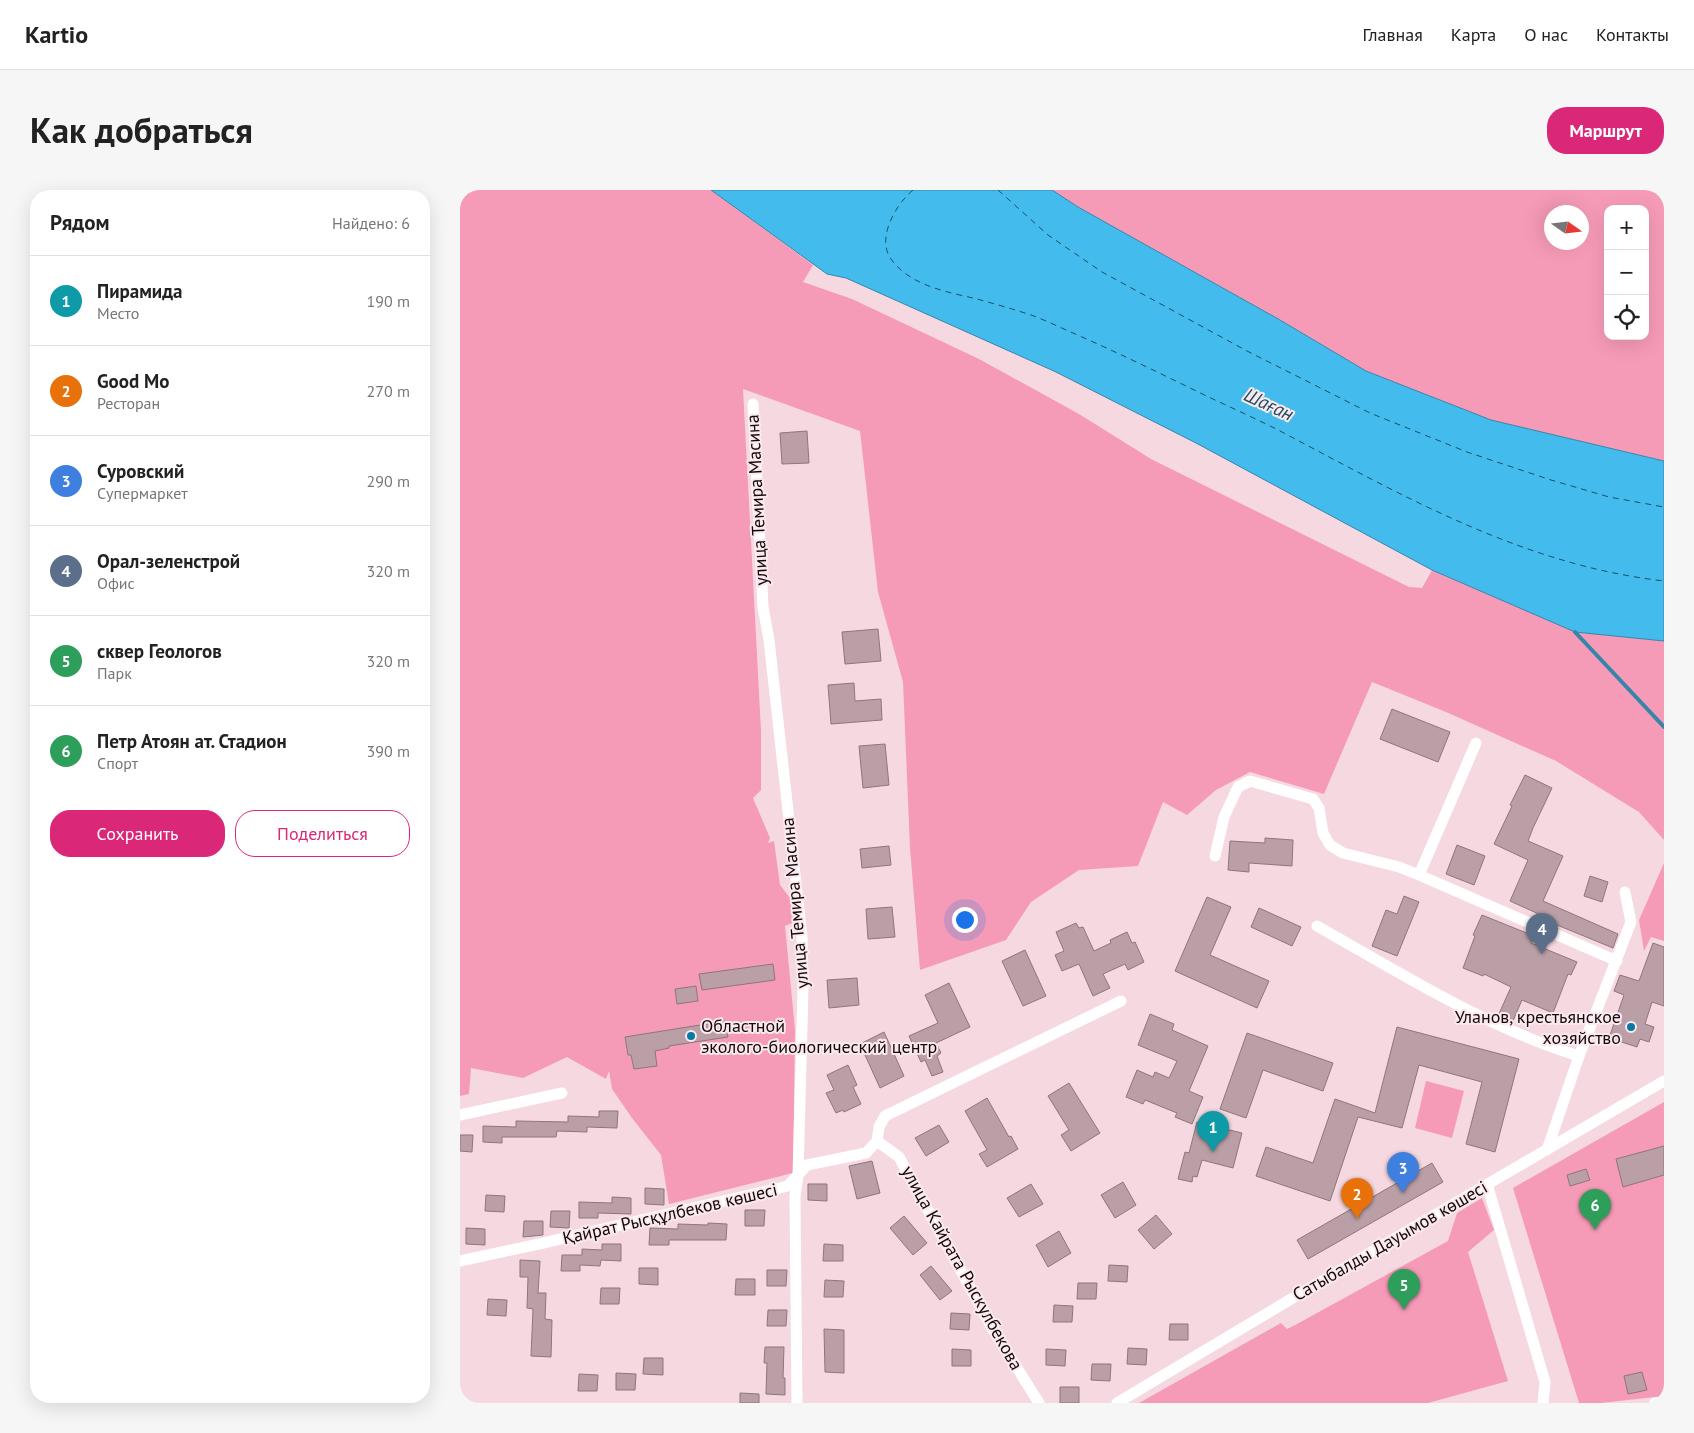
<!DOCTYPE html>
<html lang="ru">
<head>
<meta charset="utf-8">
<style>
  :root { --surface:#fff; --page:#f6f6f6; --text:#222; --muted:#767676; --line:#e0e0e0; --accent:#db2777 }
  body { margin:0; font-family:"PT Sans",sans-serif; background:var(--page); color:var(--text) }
  .controls { position:absolute; right:15px; top:15px; display:grid; overflow:hidden; border-radius:10px; box-shadow:0 5px 20px #0002 }
  .controls button { width:45px; height:45px; display:grid; place-items:center; padding:0; border:0; border-bottom:1px solid var(--line); background:var(--surface); color:var(--text); font:25px sans-serif }
  .compass { position:absolute; left:1084px; top:15px; width:45px; height:45px; border-radius:50%; background:var(--surface); box-shadow:0 5px 20px #0002; rotate:104deg }
  .you { position:absolute; left:504px; top:729px; width:18px; height:18px; margin:-12px; border:4px solid #fff; border-radius:50%; background:#1a73e8; box-shadow:0 0 0 8px #1a73e833 }
  .badge { display:grid; place-items:center; width:32px; height:32px; border-radius:50%; background:var(--accent); color:#fff; font-size:16px; font-weight:700 }
  .pin { position:absolute; translate:-50% -41px; filter:drop-shadow(0 1px 2px #0008) }
  .pin::after { content:''; position:absolute; top:26px; width:18px; height:15px; background:inherit; clip-path:polygon(0 0,100% 0,50% 100%) }
  .list { margin:0; padding:0; list-style:none }
  h2 { display:flex; justify-content:space-between; align-items:center; height:65px; margin:0; padding:0 20px; font-size:21px }
  h2 small { font-size:16px; font-weight:400; color:var(--muted) }
  .list li { display:grid; grid-template-columns:32px 1fr auto; gap:15px; align-items:center; box-sizing:border-box; height:90px; padding:0 20px; border-top:1px solid var(--line) }
  .list b { display:block; font-size:19px; white-space:nowrap }
  .list p { margin:0; font-size:16px; white-space:nowrap; color:var(--muted) }
  .list em { font-size:16px; font-style:normal; color:var(--muted) }
  .actions { display:flex; gap:10px; padding:15px 20px }
  .actions a { flex:1; padding:11px 0; border:1px solid var(--accent); border-radius:20px; text-align:center; font-size:18px; color:var(--accent) }
  .actions .main { background:var(--accent); color:#fff }
  .icon { flex:none; width:28px; height:28px; fill:none; stroke:currentColor; stroke-width:2; stroke-linecap:round; stroke-linejoin:round }
  .map { position:relative; flex:none; width:1204px; height:1213px; overflow:hidden; border-radius:20px }
  header { display:flex; align-items:center; gap:30px; box-sizing:border-box; height:70px; padding:0 25px; background:var(--surface); border-bottom:1px solid var(--line) }
  header strong { font-size:24px }
  nav { display:flex; gap:28px; margin-inline-start:auto; font-size:18px }
  .intro { display:flex; align-items:center; justify-content:space-between; box-sizing:border-box; height:120px; padding:0 30px }
  h1 { margin:0; font-size:35px }
  .button { padding:12px 22px; border-radius:20px; background:var(--accent); color:#fff; font-size:18px; font-weight:700 }
  main { display:flex; gap:30px; padding:0 30px }
  aside { flex:1; background:var(--surface); border-radius:20px; box-shadow:0 5px 20px #0002 }
  .map>svg:first-child { display:block }
  .green { fill:#f69bb7; fill-rule:evenodd }
  .water { fill:#44bbed; stroke:#3586aa }
  .lines { fill:none; stroke-linecap:round; stroke-linejoin:round }
  .stream { stroke:#3586aa; stroke-width:4 }
  .ferry { stroke:#1d4d62; stroke-width:1; stroke-dasharray:6 5; stroke-linecap:butt }
  .building { fill:#bb9fa7; stroke:#8f757c }
  .minor { stroke:#fff; stroke-width:11 }
  .poi-dot { fill:#057ba3; stroke:#fbe9ee; stroke-width:2 }
  .labels { text-anchor:middle; stroke-width:4; stroke-linejoin:round; paint-order:stroke }
  .street-label { font-size:18px; fill:#13090c; stroke:#fbe9ee }
  .poi-label { font-size:18px; fill:#13090c; stroke:#fbe9ee; text-anchor:end }
  .water-label { font-size:19px; font-style:italic; fill:#1d4d62; stroke:#fbe9ee }
</style>
</head>
<body>
<header>
<strong>Kartio</strong>
<nav><a>Главная</a><a>Карта</a><a>О нас</a><a>Контакты</a></nav>
</header>
<div class="intro"><h1>Как добраться</h1><a class="button">Маршрут</a></div>
<main>
<aside>
<h2>Рядом<small>Найдено: 6</small></h2>
<ul class="list">
<li><span class="badge" style="background:#0f9aa8">1</span><div><b>Пирамида</b><p>Место</p></div><em>190 m</em></li>
<li><span class="badge" style="background:#e8710a">2</span><div><b>Good Mo</b><p>Ресторан</p></div><em>270 m</em></li>
<li><span class="badge" style="background:#3f7fe0">3</span><div><b>Суровский</b><p>Супермаркет</p></div><em>290 m</em></li>
<li><span class="badge" style="background:#5c6f8a">4</span><div><b>Орал-зеленстрой</b><p>Офис</p></div><em>320 m</em></li>
<li><span class="badge" style="background:#2e9e5b">5</span><div><b>сквер Геологов</b><p>Парк</p></div><em>320 m</em></li>
<li><span class="badge" style="background:#2e9e5b">6</span><div><b>Петр Атоян ат. Стадион</b><p>Спорт</p></div><em>390 m</em></li>
</ul>
<div class="actions"><a class="main">Сохранить</a><a>Поделиться</a></div>
</aside>
<div class="map">
<svg width="1204" height="1213" viewBox="0 0 1204 1213">
  <rect width="100%" height="100%" fill="#f6d8e0"/>
  <path class="green" d="M0,0H251L353,75L343,92L392,109L519,169L619,224L691,269L949,397L962,398L972,380L1115,442L1204,451V650L1179,622L1096,571L986,522L912,492L864,604L790,582L756,600L727,625L703,612L678,676L619,680L571,712L546,750L460,780L450,658L443,492L418,402L400,241L283,199L301,541V600L293,608L310,648L308,653L314,651L320,695L331,709L332,733L325,736L335,840L333,983L209,1014L201,965L172,928L152,899L149,881L146,889L107,867L63,888L11,878L9,904L0,906Z
    M592,0H1204V271L1031,230L906,181L820,130L618,17ZM1148,19H1185V146H1148ZM1092,22H1122V52H1092Z
    M1204,673V751L1191,747L1184,761L1179,730Z
    M966,891L1004,901L992,948L955,938Z
    M1204,912V1206L1141,1213H1119L1053,998Z
    M1022,1008L1034,1040L1008,1062L1048,1191L968,1213H679L821,1133L827,1139L837,1134L988,1051L997,1023Z"/>
  <path class="water" d="M251,0H592L618,17L820,130L906,181L1031,230L1204,271V451L1115,442L972,380L736,253L596,182L386,88L367,84Z"/>
  <g class="lines">
    <path class="stream" d="M1115,442L1204,537"/>
    <path class="ferry" d="M453,0C436,14 416,48 431,69C450,96 488,102 517,109C535,114 553,119 571,125C585,130 599,137 613,143C652,160 689,178 726,196C758,212 791,226 822,242C945,307 1064,375 1204,391
      M538,0L588,45L642,82L787,161L910,223L1007,262L1091,290L1149,307L1204,317"/>
  </g>
  <path class="building" d="M347,241L349,273L322,274L320,243Z
    M418,439L421,471L385,474L382,442Z
    M394,493L395,511L421,509L422,530L371,534L368,495Z
    M932,519L990,542L978,572L920,549Z
    M425,554L429,595L403,598L399,556Z
    M1065,585L1092,598L1073,638L1068,651L1103,666L1083,711L1158,744L1153,758L1080,728L1081,725L1050,711L1068,670L1034,654L1052,616L1050,615Z
    M805,648L833,650L832,676L789,673V682L768,680L770,651L805,653Z
    M997,655L1025,666L1014,695L986,684Z
    M429,656L431,675L402,678L400,659Z
    M1130,686L1148,692L1142,712L1124,706Z
    M944,706L959,712L937,766L912,756L926,720L937,724Z
    M747,707L771,717L750,765L809,791L797,818L715,781Z
    M432,717L435,747L408,749L406,719Z
    M799,718L841,737L832,756L791,737Z
    M1022,725L1074,746L1071,753L1117,772L1111,785L1108,784L1093,823L1062,810L1052,833L1038,826L1051,797L1024,784L1023,786L1003,778L1015,746L1013,745Z
    M616,733L619,738L623,737L634,761L651,753L650,750L667,742L672,753L675,752L684,772L668,780L665,774L643,784L650,798L633,806L619,774L602,781L595,765L604,761L596,742Z
    M1193,753L1204,757V816L1192,812L1185,834L1194,837L1189,852L1180,849L1177,857L1149,848L1164,805L1154,801L1160,785L1179,791Z
    M565,760L586,806L563,816L542,771Z
    M313,774L315,790L242,800L239,784Z
    M397,788L399,815L369,818L367,790Z
    M489,793L510,837L476,853L481,863L477,866L483,882L472,886L465,870L461,872L449,846L478,833L465,805Z
    M236,796L238,811L217,814L215,799Z
    M690,824L714,834L712,840L748,856L729,901L743,907L732,934L715,927L717,923L685,910L683,914L666,907L677,880L693,887L695,882L709,888L717,871L678,855Z
    M265,831L268,847L209,856V858L195,861L197,876L174,879L171,865H168L165,847Z
    M937,837L1059,869L1035,962L1006,954L1022,892L959,875L942,938L898,927L870,1011L796,986L806,957L853,973L875,909L915,923Z
    M424,842L444,886L420,898L400,854Z
    M787,843L873,873L863,901L803,880L786,928L760,919Z
    M388,875L397,895L393,897L401,914L384,922L383,920L376,923L366,903L374,900L367,885Z
    M609,893L640,943L611,961L601,945L609,940L588,906Z
    M527,908L549,947L551,946L558,959L527,977L519,964L527,960L505,921Z
    M139,921H158L157,938L127,937V942L97,941L96,947H42V953L23,952V936L56,937V931L108,932V926L139,927Z
    M737,932L782,943L773,978L742,970L737,987L733,986L732,992L718,989L725,962L729,963Z
    M479,935L489,952L466,966L455,948Z
    M0,945H13L12,962L0,961Z
    M1204,956V985L1163,997L1156,969Z
    M412,971L420,1003L397,1009L389,976Z
    M972,973L983,992L848,1069L837,1050Z
    M1126,979L1130,990L1110,996L1107,985Z
    M663,992L676,1015L655,1028L641,1005Z
    M348,994H367V1011L348,1010Z
    M571,994L583,1014L559,1027L547,1008Z
    M185,998L204,999V1015L185,1014Z
    M26,1005L45,1006L44,1022L25,1021Z
    M152,1007L171,1008V1024L138,1023V1028H119V1012L152,1013Z
    M285,1020H305L304,1036H285Z
    M91,1021H110L109,1038L90,1037Z
    M696,1025L712,1044L694,1059L678,1040Z
    M444,1026L467,1053L453,1065L430,1038Z
    M64,1031H83V1045L63,1047Z
    M248,1033L267,1034L266,1050H209V1055H189L190,1038L218,1039V1034L248,1035Z
    M6,1038L25,1039V1055L6,1054Z
    M599,1041L611,1063L588,1077L576,1055Z
    M142,1054H161V1071L141,1070L140,1076L120,1075V1081H101L102,1065H122V1059L142,1060Z
    M364,1054L383,1055V1071H363Z
    M60,1070L80,1071L78,1103H86L85,1129L92,1130L91,1167L71,1166L73,1119L67,1118L68,1087H60Z
    M649,1075L668,1076L667,1092L648,1091Z
    M471,1076L492,1101L480,1110L460,1085Z
    M179,1078H198V1095L179,1094Z
    M307,1080H327L326,1096H307Z
    M276,1089H295V1105H275Z
    M365,1090L384,1091L383,1107H364Z
    M618,1093H637L636,1109H617Z
    M141,1098H160L159,1114H140Z
    M28,1109L47,1110L46,1126L27,1125Z
    M594,1115L613,1116L612,1132H593Z
    M308,1120H327L326,1136H307Z
    M491,1123L510,1124L509,1140L490,1139Z
    M710,1134H728V1150H709Z
    M364,1139L384,1140V1183L365,1182Z
    M305,1157H324L323,1188H325V1205L306,1204L307,1173H304Z
    M668,1158L687,1159L686,1175L667,1174Z
    M492,1159L511,1160V1176H492Z
    M586,1159L606,1160L605,1176L586,1175Z
    M184,1168H203V1185L183,1184Z
    M632,1174H651L650,1191L631,1190Z
    M1182,1182L1187,1200L1168,1204L1164,1186Z
    M156,1183L176,1184L175,1200H156Z
    M119,1184L138,1185L137,1201H118Z
    M600,1197H619V1213H600Z
    M280,1203L299,1204V1213H280Z"/>
  <g class="lines">
    <path class="minor" d="M293,214L303,417L309,450L342,747L343,798L338,986L335,1006L337,1213
      M755,666L764,627L778,597L790,591L853,609L859,618L863,643L870,655L883,663L939,677L959,685L1157,771
      M959,685L1016,553
      M857,736C942,784 1025,837 1119,866
      M0,925L102,903
      M417,951L439,967L532,1138L579,1213
      M1087,960L1119,866L1171,732L1165,702
      M1027,994L1085,1192L1083,1213
      M0,1071L79,1054L328,996L347,975L406,963L417,951L419,937L425,926L661,811
      M657,1213L826,1112L1204,891
      M1195,1213L1204,1212"/>
  </g>
  <g class="poi-dot">
    <circle cx="1171" cy="837" r="5"/>
    <circle cx="231" cy="846" r="5"/>
  </g>
  <g class="labels">
    <g class="street-label">
      <text transform="translate(297 310) rotate(-93)" y="6">улица Темира Масина</text>
      <text transform="translate(335 713) rotate(-95)" y="6">улица Темира Масина</text>
      <text transform="translate(210 1024) rotate(-13)" y="6">Қайрат Рысқұлбеков көшесі</text>
      <text transform="translate(930 1051) rotate(-30)" y="6">Сатыбалды Дауымов көшесі</text>
      <text transform="translate(502 1078) rotate(61)" y="6">улица Кайрата Рыскулбекова</text>
    </g>
    <g class="poi-label">
      <text x="1161" y="833">Уланов, крестьянское<tspan x="1161" dy="21">хозяйство</tspan></text>
      <text x="241" y="842" text-anchor="start">Областной<tspan x="241" dy="21">эколого-биологический центр</tspan></text>
    </g>
    <g class="water-label">
      <text transform="translate(809 214) rotate(25)" y="7">Шаған</text>
    </g>
  </g>
</svg>
<div class="controls">
<button>+</button>
<button>−</button>
<button><svg class="icon" aria-label="locate" viewBox="0 0 24 24"><circle cx="12" cy="12" r="6"/><path d="M12 2v4M12 18v4M2 12h4M18 12h4"/></svg></button>
</div>
<svg class="compass" viewBox="-18 -18 36 36"><path d="M0-13l5 13h-10z" fill="#e53935"/><path d="M0 13l5-13h-10z" fill="#767676"/></svg>
<div class="you"></div>
<div class="pin badge" style="left:753px;top:962px;background:#0f9aa8">1</div>
<div class="pin badge" style="left:897px;top:1029px;background:#e8710a">2</div>
<div class="pin badge" style="left:943px;top:1003px;background:#3f7fe0">3</div>
<div class="pin badge" style="left:1082px;top:764px;background:#5c6f8a">4</div>
<div class="pin badge" style="left:944px;top:1120px;background:#2e9e5b">5</div>
<div class="pin badge" style="left:1135px;top:1040px;background:#2e9e5b">6</div>
</div>
</main>
</body>
</html>
